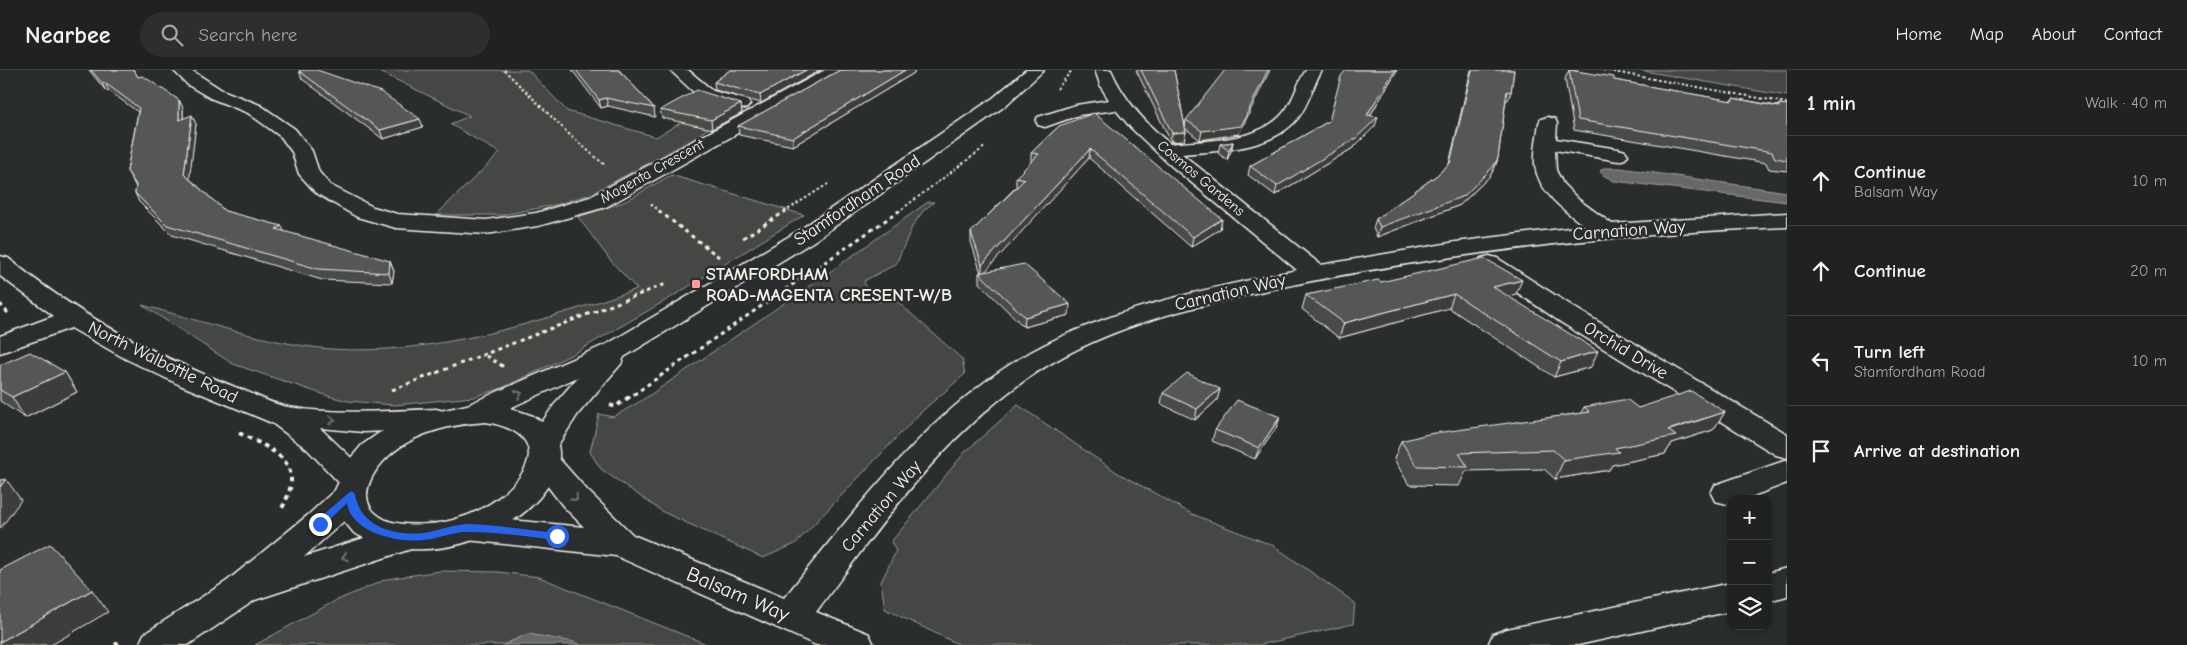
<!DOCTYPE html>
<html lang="en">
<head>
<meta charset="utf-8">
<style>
  :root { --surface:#202222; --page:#2d2f2f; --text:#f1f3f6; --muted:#a2a4a5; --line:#3d3f40 }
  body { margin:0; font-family:"Comic Neue",sans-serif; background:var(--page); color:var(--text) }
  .controls { position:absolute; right:15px; bottom:15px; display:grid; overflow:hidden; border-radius:10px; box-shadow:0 2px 8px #0003 }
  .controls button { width:45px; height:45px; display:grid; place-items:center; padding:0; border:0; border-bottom:1px solid var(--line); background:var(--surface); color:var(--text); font:25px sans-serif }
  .stop { position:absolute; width:15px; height:15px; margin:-11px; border:4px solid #2563eb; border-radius:50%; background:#fff }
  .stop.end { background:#2563eb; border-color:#fff; box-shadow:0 1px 5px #0008 }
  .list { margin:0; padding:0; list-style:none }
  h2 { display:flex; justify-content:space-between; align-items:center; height:65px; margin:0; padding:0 20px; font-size:21px }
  h2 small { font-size:16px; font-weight:400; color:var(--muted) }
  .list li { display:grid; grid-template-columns:32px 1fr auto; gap:15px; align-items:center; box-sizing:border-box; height:90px; padding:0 20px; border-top:1px solid var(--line) }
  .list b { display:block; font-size:19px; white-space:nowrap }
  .list p { margin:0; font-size:16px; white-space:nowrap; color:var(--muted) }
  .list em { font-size:16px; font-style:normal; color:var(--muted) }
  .icon { flex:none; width:28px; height:28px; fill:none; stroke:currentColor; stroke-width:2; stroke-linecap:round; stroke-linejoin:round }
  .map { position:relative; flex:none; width:1787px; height:575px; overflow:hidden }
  header { display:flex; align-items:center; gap:30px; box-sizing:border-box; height:70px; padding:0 25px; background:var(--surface); border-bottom:1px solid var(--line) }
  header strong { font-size:24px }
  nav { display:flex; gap:28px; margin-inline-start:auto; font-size:18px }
  .search { width:350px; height:45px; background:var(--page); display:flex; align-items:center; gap:12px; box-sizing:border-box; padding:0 18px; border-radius:28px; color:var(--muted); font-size:19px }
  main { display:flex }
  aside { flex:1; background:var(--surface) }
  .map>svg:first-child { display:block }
  .green { fill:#444645; stroke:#9c9c96 }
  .water { fill:#676866; stroke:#9f9f9a }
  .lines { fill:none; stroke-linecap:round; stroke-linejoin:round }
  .minor-casing { stroke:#f4f1e8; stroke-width:3 }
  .major-casing { stroke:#f4f1e8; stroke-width:3 }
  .path-far2 { stroke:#f4f1e8; stroke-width:2; stroke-dasharray:2.5 2.5; stroke-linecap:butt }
  .path-far1 { stroke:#f4f1e8; stroke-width:3; stroke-dasharray:4 4; stroke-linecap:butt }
  .path { stroke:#f4f1e8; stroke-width:4; stroke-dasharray:4.5 4.5; stroke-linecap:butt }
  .minor { fill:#2a2d2e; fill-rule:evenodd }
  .major { fill:#2a2d2e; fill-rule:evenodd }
  .wall { fill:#494b4a; stroke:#f4f1e8 }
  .shaded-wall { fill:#3c3d3c; stroke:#f4f1e8 }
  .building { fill:#555756; stroke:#f4f1e8 }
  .oneway { stroke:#71726f }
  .route { fill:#2563eb }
  .poi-dot { fill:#ff9aa2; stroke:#2a2d2e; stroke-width:2 }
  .labels { text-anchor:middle; stroke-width:5; stroke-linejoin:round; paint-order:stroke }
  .far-street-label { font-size:15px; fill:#f4f1e8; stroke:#2a2d2e }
  .street-label { font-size:18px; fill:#f4f1e8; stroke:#2a2d2e }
  .poi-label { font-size:18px; font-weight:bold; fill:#f4f1e8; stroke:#2a2d2e; text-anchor:start }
  .near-street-label { font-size:21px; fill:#f4f1e8; stroke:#2a2d2e }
</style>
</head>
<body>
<header>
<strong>Nearbee</strong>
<div class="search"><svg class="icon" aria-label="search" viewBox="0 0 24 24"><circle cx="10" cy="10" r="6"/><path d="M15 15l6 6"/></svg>Search here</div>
<nav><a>Home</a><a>Map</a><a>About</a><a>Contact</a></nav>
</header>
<main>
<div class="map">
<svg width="1787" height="575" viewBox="0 0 1787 575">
  <rect width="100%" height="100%" fill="#2a2d2e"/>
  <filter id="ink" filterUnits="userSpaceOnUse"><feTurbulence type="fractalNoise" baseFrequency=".02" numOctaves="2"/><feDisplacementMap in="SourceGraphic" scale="10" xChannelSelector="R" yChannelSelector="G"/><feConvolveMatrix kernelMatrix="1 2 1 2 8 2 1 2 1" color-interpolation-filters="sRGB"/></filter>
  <g filter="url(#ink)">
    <path class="green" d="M376,0H528L567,41L656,67L713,34L728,44L693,69L591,124L555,135L502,145H436L500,83L450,54L470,46Z
      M1638,0H1787V26Z
      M671,105L804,145L670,228L573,284L502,318L473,327L395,335L348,331L328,326L233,294L142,235C201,251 269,274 330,279C435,286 538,252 637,219L610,190L578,147L624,132Z
      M928,132H934L923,141L912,157L896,194L864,211L869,225L874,231L898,232L962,289L965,304L921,342L795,474L763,488L663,442L601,399L590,382L599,344L613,347L644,329L831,201Z
      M1018,335L1118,403L1192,444L1274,476L1355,533L1353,554L1259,575H960L885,539L881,512L896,481L891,472L965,382Z
      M440,501L499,502L539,507L709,575H580L528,564L503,575H255L335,531L387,509Z"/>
    <path class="water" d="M1604,98H1620L1787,122V132L1614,111L1603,105L1600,101Z
      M528,564L574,572L580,575H503Z"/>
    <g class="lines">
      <g class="minor-casing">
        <path id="minor" d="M173,0H191L222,20L260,35L295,59L312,81L319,102L330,115L373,137L397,144L486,150L536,143L590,127L825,0H845L843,4L606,137L538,156L486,164L396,158L357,147L316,123L299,104L292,82L281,67L248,43L210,28L188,15Z
          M670,0H688L713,21L747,30L750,34L747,38L741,39L701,29Z
          M1095,0H1111C1124,30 1145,53 1170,74C1206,70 1259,73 1284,42C1294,30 1297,13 1306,0H1322C1313,15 1309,34 1298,48C1273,80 1219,81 1182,84L1321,195L1456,172L1585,156C1566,142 1538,122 1535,95C1534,81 1537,67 1539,53L1541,49L1548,47L1555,49L1557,53L1556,69L1618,79L1625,81L1628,85L1625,89L1618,91L1555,80L1556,100L1563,114L1579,130L1612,154L1787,143V157C1616,164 1446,182 1278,218C1190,237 1096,258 1021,313C937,373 877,460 816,542L869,564L874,575H816L616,486L467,470L455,467L450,458L455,449L467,446L584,457L563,436L528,391L533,384L544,380L555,384L587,420L633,465L784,528C857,439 929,339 1031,282C1113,237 1207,219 1297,200L1169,94L1131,58L1116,40L1079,45L1045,57L1038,55L1036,51L1038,47L1076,35L1109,30L1101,17Z
          M0,186L8,188C75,244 154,285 235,317C252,323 271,334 288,337C336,345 388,341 436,339L447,342L451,349L447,356L436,359L363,362L320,358L365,401L370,409L365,417L354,420L343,417L307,379L272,353L180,315L126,289L71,258L0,283V266L54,246L0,206Z
          M1489,186L1497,188L1580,241L1787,364V388L1776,385L1562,253L1481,198L1477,193L1481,188Z
          M1787,390V413L1745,429H1731V433L1727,434L1715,431L1711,423L1715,415Z
          M1787,498V526L1768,531V503Z
          M1731,513V541L1578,575H1488L1493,564L1507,559Z"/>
      </g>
      <g class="major-casing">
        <path id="major" d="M1026,0H1044L1005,36L814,171L624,287L621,294L578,344L558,375C561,389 558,399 551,411C525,457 461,482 411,479L255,530L188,575H139L144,564L227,511L308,445L335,420L350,389L362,375L379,363L418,346L467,335L609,273L798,161L993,28ZM578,307L557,331L542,352L533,346L510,338ZM486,352C558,365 527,413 483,438C466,447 448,453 429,454C415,455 396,455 384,449C348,431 377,392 400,377C425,360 456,354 486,352ZM344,451L354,463L364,468L304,487Z"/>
      </g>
      <path class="path-far2" d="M504,0L572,67L606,96
        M1603,0L1787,33
        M1057,19L1072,0
        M651,134L661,142
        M784,142L828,114
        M898,142L986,76"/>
      <path class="path-far1" d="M659,141L719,187
        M743,168L786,141
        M0,234L8,243
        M486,286L504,297
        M392,320L666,214
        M627,329L899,141"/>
      <path class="path" d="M610,335L615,337L629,327
        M239,363C276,381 307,393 282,438
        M115,575L121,571"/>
      <use href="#minor" class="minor"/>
      <use href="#major" class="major"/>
    </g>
    <path class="wall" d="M89,0H134L138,7L179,30L183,38V49L196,54L189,108L225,141L394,201L392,213L322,210L172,165L139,132L135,123L136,117L127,101L138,42L109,21H106Z
      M572,0H619L654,38L655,47L608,36L601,38Z
      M730,0H821L761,33L715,20L714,12Z
      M840,0H914V3L793,76L739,65L738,56Z
      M1136,0H1174L1185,57L1186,50L1239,64L1200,70L1185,58L1186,62L1184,71L1171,72Z
      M1346,0H1397L1370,46L1375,56L1353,78L1275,125L1248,105L1250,96L1329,51Z
      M1471,0H1514L1511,22L1508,30H1506L1498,88L1495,97L1490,106L1460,135L1377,167L1373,158L1376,149L1436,106L1449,94Z
      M1569,0H1573L1614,10L1731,31L1733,28L1777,36L1779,34L1787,35V101L1769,99L1766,93L1574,60L1565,9Z
      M299,1L423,57L383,69L302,9Z
      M741,34L742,43L712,59L662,48L660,40Z
      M1059,56L1222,149L1220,159L1191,177L1089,88L984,202L1069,245L1024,257L979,213V203H981L971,172V162L1017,116H1016V107L1032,92H1031V83Z
      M1233,72L1231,81L1227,90L1218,83L1220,74Z
      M1381,212L1516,224L1508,226L1591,297L1554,307L1449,238L1339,268L1302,239L1306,225Z
      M0,295L65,302L77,322L25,348L0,331Z
      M1220,319L1217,330L1195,350L1161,334L1163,323Z
      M1584,337L1638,338L1725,342L1713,360L1672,373L1665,384L1612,395L1609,400L1555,409L1544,399L1466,401L1459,416L1409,415L1394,389L1401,371L1581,343Z
      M1280,347L1276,358L1255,389L1212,371L1215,360Z"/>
    <path class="shaded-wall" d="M806,0H821L761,33L760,25Z
      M905,0H914V3L793,76V68Z
      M1268,0H1270L1239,64L1200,70L1202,61Z
      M1395,0H1397L1365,54L1367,45Z
      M102,13H105L109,21H106Z
      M606,28L608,36L601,38L599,30Z
      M179,30L183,38V59L179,50Z
      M741,34L742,43L712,59L711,50Z
      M192,45L196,54L189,113L184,104Z
      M1378,47L1375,56L1353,78L1275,125L1277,116Z
      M420,49L423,57L383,69L380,60Z
      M1186,62L1184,71L1171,72L1172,63Z
      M1233,72L1231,81L1227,90L1229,81Z
      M1090,79L1089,88L982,205V195Z
      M1498,88L1495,97L1490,106L1460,135L1377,167L1380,157Z
      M1222,149L1220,159L1191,177L1193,167Z
      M282,156L286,166L276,159Z
      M390,191L394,201L392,213L389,203Z
      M1522,210L1516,224L1487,232L1493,217Z
      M1454,224L1449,238L1339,268L1344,253Z
      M1070,234L1069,245L1024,257L1025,247Z
      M1598,281L1591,297L1554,307L1561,292Z
      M65,302L77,322L25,348L12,327Z
      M1220,319L1217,330L1195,350L1197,339Z
      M1725,342L1713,360L1672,373L1665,384L1612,395L1609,400L1555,409L1564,390L1615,378Z
      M1280,347L1276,358L1255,389L1259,378Z
      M6,409L21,430L0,459V417Z
      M92,520L108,542L51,575H0V572Z"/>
    <path class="building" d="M91,0H134L138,7L143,6L179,30V50L192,45L184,104L225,141L282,156L276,159L390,191L389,203L318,199L167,155L135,123L136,115L127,101L139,38L105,13H102Z
      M300,0H317L381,22L420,49L380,60L299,1Z
      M576,0H619L654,38L606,28L599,30Z
      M730,0H806L760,25L714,12Z
      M840,0H905L793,68L738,56Z
      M1141,0H1174L1186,62L1172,63Z
      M1225,0H1268L1241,56L1202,61L1186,50Z
      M1346,0H1395L1367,45L1378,47L1355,69L1277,116L1250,96L1329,51L1341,6Z
      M1472,0H1514L1511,22L1507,21L1498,88L1493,97L1464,126L1380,157L1376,149L1436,106L1450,93Z
      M1569,0L1614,7V10L1732,31L1733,28L1779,37V34L1787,35V90L1775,88L1772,82L1578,50Z
      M697,20L741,34L711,50L660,40Z
      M1094,43L1222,149L1193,167L1090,79L982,195L971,162L1025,109L1016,107L1039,84L1031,83L1059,56Z
      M1233,72L1229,81L1220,74Z
      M1484,188L1522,210L1493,217L1598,281L1561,292L1454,224L1344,253L1306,225L1378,210L1381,212Z
      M1024,194L1070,234L1025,247L979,203Z
      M30,282L65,302L12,327L0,320V295Z
      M1187,303L1220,319L1197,339L1163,323Z
      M1691,321L1725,342L1668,360L1676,366L1615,378L1619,382L1564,390L1553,380L1459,383L1468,397L1417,396L1401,371L1428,364L1590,342L1584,337L1622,330H1628L1638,338Z
      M1237,330L1280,347L1259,378L1215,360Z
      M6,409L0,417V410Z
      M50,474L92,520L0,572V500Z"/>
    <defs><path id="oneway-chevron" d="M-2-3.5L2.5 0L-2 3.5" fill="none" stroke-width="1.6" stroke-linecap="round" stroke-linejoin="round" transform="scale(1.25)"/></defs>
    <g class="oneway">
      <use href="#oneway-chevron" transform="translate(519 324) rotate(-23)"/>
      <use href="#oneway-chevron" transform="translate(332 350) rotate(4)"/>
      <use href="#oneway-chevron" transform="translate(575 428) rotate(47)"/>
      <use href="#oneway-chevron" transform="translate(345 487) rotate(163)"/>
    </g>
  </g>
  <path class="route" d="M351,421L355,424C360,457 394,466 424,463C438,461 454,454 469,454C498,455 528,460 557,463L562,466L557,470C528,467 498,462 469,462C454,461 438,469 423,470C399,473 351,463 347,433L323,456H316V451Z"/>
  <rect class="poi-dot" x="691" y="209" width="10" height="10" rx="2.5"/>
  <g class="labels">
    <g class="far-street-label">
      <text transform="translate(652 101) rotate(-29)" y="5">Magenta Crescent</text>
      <text transform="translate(1201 108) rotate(40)" y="5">Cosmos Gardens</text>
    </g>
    <g class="street-label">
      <text transform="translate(857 130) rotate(-34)" y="6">Stamfordham Road</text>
      <text transform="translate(1629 160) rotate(-4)" y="6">Carnation Way</text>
      <text transform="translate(1230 222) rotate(-13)" y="6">Carnation Way</text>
      <text transform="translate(1626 280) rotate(31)" y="6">Orchid Drive</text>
      <text transform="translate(163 292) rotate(26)" y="6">North Walbottle Road</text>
      <text transform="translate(881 436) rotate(-50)" y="6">Carnation Way</text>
    </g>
    <g class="poi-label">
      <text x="706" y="210">STAMFORDHAM<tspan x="706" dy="21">ROAD-MAGENTA CRESENT-W/B</tspan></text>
    </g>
    <g class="near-street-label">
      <text transform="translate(738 524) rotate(23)" y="7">Balsam Way</text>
    </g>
  </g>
</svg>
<div class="controls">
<button>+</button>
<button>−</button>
<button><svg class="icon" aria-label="layers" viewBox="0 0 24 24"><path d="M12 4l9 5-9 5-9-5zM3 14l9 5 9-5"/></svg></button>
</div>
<div class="stop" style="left:557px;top:466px"></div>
<div class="stop end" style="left:320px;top:454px"></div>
</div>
<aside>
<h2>1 min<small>Walk · 40 m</small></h2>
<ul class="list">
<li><svg class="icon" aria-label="ahead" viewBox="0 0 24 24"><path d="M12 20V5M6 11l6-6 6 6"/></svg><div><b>Continue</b><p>Balsam Way</p></div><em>10 m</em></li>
<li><svg class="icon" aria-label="ahead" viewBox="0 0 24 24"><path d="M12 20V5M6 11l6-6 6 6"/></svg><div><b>Continue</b></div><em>20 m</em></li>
<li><svg class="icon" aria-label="left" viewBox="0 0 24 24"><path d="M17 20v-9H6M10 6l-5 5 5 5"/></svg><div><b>Turn left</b><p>Stamfordham Road</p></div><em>10 m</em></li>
<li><svg class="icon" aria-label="arrive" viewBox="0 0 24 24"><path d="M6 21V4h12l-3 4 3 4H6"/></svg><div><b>Arrive at destination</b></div></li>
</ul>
</aside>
</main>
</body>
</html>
